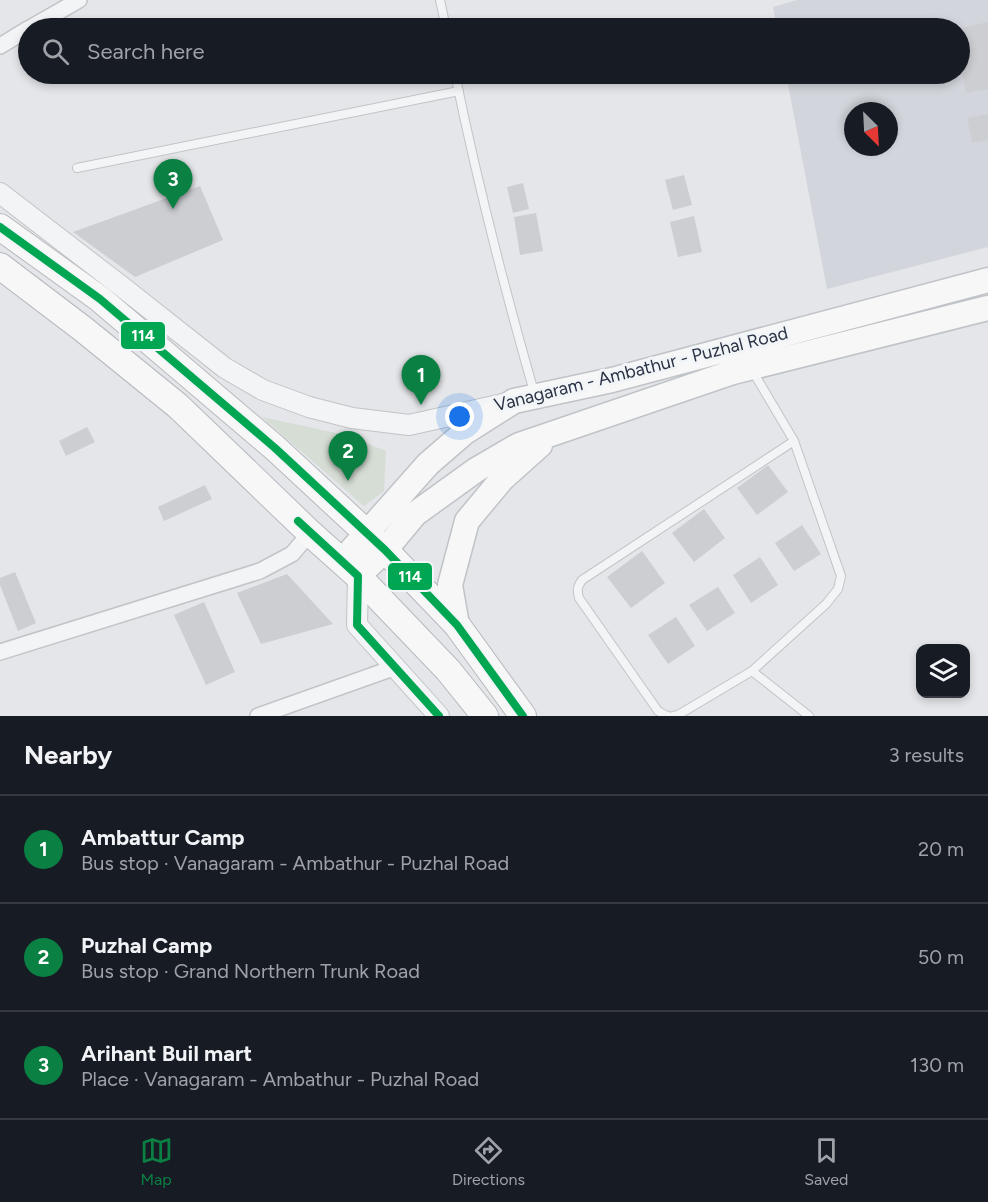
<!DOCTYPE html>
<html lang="en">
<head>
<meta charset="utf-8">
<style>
  :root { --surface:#171b24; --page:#20242c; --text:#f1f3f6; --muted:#9ea1a6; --line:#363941; --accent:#0b8043 }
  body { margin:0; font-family:Figtree,sans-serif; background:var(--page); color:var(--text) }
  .controls { position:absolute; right:18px; bottom:18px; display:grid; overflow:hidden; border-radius:12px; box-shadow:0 3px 9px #0003 }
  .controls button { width:54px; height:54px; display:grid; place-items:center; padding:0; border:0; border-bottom:2px solid var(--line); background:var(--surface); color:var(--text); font:30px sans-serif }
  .compass { position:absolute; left:844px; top:102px; width:54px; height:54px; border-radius:50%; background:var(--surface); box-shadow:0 3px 9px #0003; rotate:156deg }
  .you { position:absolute; left:460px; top:417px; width:21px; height:21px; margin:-15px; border:4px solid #fff; border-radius:50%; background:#1a73e8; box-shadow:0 0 0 9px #1a73e833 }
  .badge { display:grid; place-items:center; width:39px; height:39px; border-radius:50%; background:var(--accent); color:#fff; font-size:20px; font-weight:700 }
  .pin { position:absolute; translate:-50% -50px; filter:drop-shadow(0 2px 3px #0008) }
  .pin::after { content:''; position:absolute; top:32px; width:21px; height:18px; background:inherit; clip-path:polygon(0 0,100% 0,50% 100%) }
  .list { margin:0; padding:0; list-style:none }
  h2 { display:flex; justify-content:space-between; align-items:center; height:78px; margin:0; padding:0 24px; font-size:26px }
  h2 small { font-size:20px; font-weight:400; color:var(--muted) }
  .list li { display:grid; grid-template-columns:39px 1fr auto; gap:18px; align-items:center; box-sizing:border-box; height:108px; padding:0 24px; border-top:2px solid var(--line) }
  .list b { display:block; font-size:22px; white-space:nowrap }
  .list p { margin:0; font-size:20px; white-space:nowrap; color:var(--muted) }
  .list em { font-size:20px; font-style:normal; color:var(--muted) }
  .icon { flex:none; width:33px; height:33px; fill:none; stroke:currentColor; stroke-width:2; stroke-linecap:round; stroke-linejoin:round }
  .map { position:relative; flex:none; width:988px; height:716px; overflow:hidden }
  .search { position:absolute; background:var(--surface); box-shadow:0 3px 9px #0003; left:18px; right:18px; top:18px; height:66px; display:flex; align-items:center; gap:15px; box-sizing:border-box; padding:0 21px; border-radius:33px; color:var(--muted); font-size:22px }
  .sheet { height:402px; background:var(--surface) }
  nav { display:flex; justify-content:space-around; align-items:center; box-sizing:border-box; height:84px; border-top:2px solid var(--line); background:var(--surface); font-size:16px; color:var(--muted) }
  nav a { display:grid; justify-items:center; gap:3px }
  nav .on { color:var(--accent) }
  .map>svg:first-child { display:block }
  .built { fill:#d2d6dc; fill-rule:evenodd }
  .green { fill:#d5ddd4 }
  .building { fill:#ccced2 }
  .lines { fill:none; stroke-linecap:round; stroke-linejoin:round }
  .service-casing { stroke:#c2c4c7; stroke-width:10 }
  .minor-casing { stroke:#c2c4c7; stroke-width:18 }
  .tertiary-casing { stroke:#c2c4c7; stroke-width:22 }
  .primary-casing { stroke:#c0c3c7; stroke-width:27 }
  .trunk-casing { stroke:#b6b9be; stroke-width:28 }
  .service { stroke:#f3f4f6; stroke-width:8 }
  .minor { stroke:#f3f4f6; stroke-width:15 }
  .tertiary { stroke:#f3f4f6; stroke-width:20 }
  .primary { stroke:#f7f7f7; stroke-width:24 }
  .trunk { stroke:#f7f7f7; stroke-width:26 }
  .bus-1-casing { stroke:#f2f5f8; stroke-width:12 }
  .bus-1 { stroke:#00a651; stroke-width:8 }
  .labels { text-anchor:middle; stroke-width:6; stroke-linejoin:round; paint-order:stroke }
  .street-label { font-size:18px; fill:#2a3344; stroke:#f2f5f8 }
  .line-badge { stroke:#f2f5f8; stroke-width:2 }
  .badge-label { font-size:16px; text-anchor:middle; font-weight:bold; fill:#fff }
</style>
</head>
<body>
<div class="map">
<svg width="988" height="716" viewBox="0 0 988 716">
  <rect width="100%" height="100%" fill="#e4e6e9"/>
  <path class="built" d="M797,0H988V247L827,289L786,74H960V28H777L773,7ZM853,111H889V147H853Z"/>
  <path class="green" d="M262,417L345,435L386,451L384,491L364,506Z"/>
  <path class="building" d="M988,22V89L966,93L960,59V28Z
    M988,114V140L972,143L967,118Z
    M684,175L692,205L673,210L665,180Z
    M523,183L529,209L513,213L507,187Z
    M200,186L223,240L135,277L73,232Z
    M536,213L543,251L520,255L514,217Z
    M694,216L702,252L678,257L670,222Z
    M87,427L95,442L66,456L59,441Z
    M768,465L788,492L757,515L737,488Z
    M205,485L212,499L164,521L158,507Z
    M704,509L725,538L694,562L672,533Z
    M802,525L821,554L794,571L775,543Z
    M642,551L665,583L631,608L607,577Z
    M760,557L778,585L751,603L733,575Z
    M15,572L36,623L18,631L0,585V578Z
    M287,574L333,624L261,644L237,593Z
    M718,587L735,613L707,631L689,605Z
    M204,602L235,672L206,685L174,615Z
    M676,617L695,646L668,664L648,635Z"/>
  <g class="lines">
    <g class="service-casing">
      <path id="service" d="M440,0L446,28
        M455,74C477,181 504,287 534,392
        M77,168L459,91
        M752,370L794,441L841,576L838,589L826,604L752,671L809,716
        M668,716L665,715L658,711L579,598C577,590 577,587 582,580L794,441
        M673,716L678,715L752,671"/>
    </g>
    <g class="minor-casing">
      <path id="minor" d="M30,28L79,0
        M0,46L28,29
        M0,652L260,571L292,554L310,533
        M258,716L396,667"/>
    </g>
    <g class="tertiary-casing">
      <path id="tertiary" d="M0,193L121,286L225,368L263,390L309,407L352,418L409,425L503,404
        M358,576L357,625L439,716"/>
    </g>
    <g class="primary-casing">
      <path id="primary" d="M342,561L428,464L465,432L514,401L612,380L988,280
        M358,576L385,550L415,514L476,470L519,445L733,372L988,308
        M457,625L450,585L467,521L502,479L540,445"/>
    </g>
    <g class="trunk-casing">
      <path id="trunk" d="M0,227L100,299L275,448L385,550L457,625L523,716
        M0,266L83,329L178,406L310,533L358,576L448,670L485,716"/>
    </g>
    <use href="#service" class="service"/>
    <use href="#minor" class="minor"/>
    <use href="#tertiary" class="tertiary"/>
    <use href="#primary" class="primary"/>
    <use href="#trunk" class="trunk"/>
    <g class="bus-1-casing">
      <path id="bus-1" d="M0,227L100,299L275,448L385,550L457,625L523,716
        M298,521L358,576L357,625L439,716"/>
    </g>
    <use href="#bus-1" class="bus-1"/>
  </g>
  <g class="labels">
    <g class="street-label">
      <text transform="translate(641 369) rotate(-14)" y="6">Vanagaram - Ambathur - Puzhal Road</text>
    </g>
  </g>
  <g class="line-badge">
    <rect x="120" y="321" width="46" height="29" rx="6" fill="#00a651"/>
    <rect x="387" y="562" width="46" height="29" rx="6" fill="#00a651"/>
  </g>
  <g class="badge-label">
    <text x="143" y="341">114</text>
    <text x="410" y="582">114</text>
  </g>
</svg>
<div class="controls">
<button><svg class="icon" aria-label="layers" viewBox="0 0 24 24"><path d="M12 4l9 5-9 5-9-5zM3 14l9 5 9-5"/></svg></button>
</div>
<svg class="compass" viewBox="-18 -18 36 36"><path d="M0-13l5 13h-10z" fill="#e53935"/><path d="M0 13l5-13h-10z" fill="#9ea1a6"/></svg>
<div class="you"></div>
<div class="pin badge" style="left:421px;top:405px">1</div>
<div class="pin badge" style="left:348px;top:481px">2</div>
<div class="pin badge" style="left:173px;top:209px">3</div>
<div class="search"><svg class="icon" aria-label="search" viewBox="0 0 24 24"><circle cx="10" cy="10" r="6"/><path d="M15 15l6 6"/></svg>Search here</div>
</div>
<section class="sheet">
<h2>Nearby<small>3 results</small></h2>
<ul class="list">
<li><span class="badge">1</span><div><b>Ambattur Camp</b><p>Bus stop · Vanagaram - Ambathur - Puzhal Road</p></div><em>20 m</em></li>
<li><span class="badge">2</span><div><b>Puzhal Camp</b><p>Bus stop · Grand Northern Trunk Road</p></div><em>50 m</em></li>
<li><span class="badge">3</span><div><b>Arihant Buil mart</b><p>Place · Vanagaram - Ambathur - Puzhal Road</p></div><em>130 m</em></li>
</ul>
</section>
<nav>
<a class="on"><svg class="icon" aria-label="map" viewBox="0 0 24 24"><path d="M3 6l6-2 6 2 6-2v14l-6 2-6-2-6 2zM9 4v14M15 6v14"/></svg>Map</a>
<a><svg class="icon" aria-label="directions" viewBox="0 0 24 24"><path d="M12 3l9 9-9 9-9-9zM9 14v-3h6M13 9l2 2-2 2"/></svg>Directions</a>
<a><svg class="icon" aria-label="saved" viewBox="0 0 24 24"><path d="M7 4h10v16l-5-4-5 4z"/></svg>Saved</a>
</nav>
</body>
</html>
